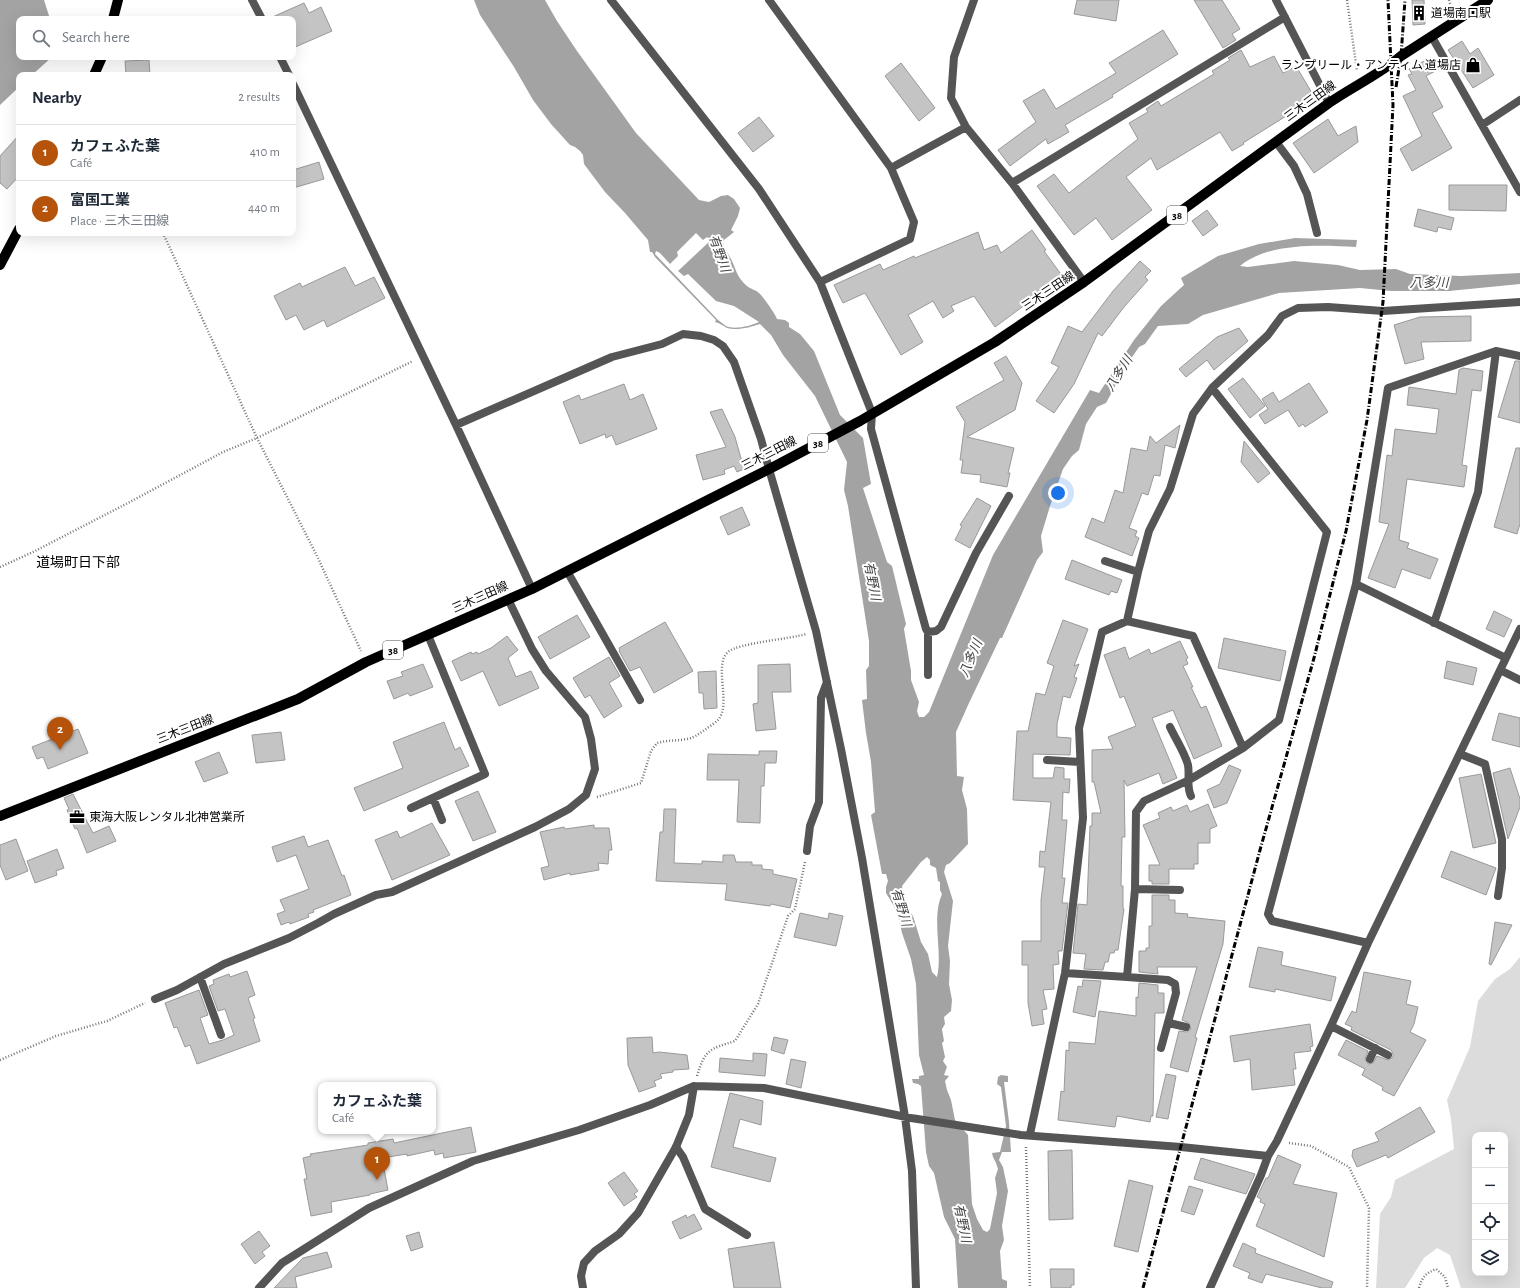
<!DOCTYPE html>
<html lang="en">
<head>
<meta charset="utf-8">
<style>
  :root { --surface:#fff; --page:#f2f2f3; --text:#1f2937; --muted:#747a83; --line:#e0e1e3; --accent:#b45309 }
  body { margin:0; font-family:"Alegreya Sans","Noto Sans JP",sans-serif; background:var(--page); color:var(--text) }
  .controls { position:absolute; right:12px; bottom:12px; display:grid; overflow:hidden; border-radius:8px; box-shadow:0 4px 16px #0002 }
  .controls button { width:36px; height:36px; display:grid; place-items:center; padding:0; border:0; border-bottom:1px solid var(--line); background:var(--surface); color:var(--text); font:20px sans-serif }
  .you { position:absolute; left:1058px; top:493px; width:14px; height:14px; margin:-10px; border:3px solid #fff; border-radius:50%; background:#1a73e8; box-shadow:0 0 0 6px #1a73e833 }
  .badge { display:grid; place-items:center; width:26px; height:26px; border-radius:50%; background:var(--accent); color:#fff; font-size:13px; font-weight:700 }
  .pin { position:absolute; translate:-50% -33px; filter:drop-shadow(0 1px 2px #0008) }
  .pin::after { content:''; position:absolute; top:21px; width:14px; height:12px; background:inherit; clip-path:polygon(0 0,100% 0,50% 100%) }
  .popup { position:absolute; left:318px; top:1082px; width:118px; height:52px; box-sizing:border-box; display:grid; place-content:center; border-radius:8px; background:var(--surface); filter:drop-shadow(0 1px 3px #0005); font-size:13px; white-space:nowrap; color:var(--muted) }
  .popup b { font-size:15px; color:var(--text) }
  .popup::after { content:''; position:absolute; left:50%; top:100%; margin-left:-8px; border:8px solid transparent; border-top-color:var(--surface) }
  .list { margin:0; padding:0; list-style:none }
  h2 { display:flex; justify-content:space-between; align-items:center; height:52px; margin:0; padding:0 16px; font-size:17px }
  h2 small { font-size:13px; font-weight:400; color:var(--muted) }
  .list li { display:grid; grid-template-columns:26px 1fr auto; gap:12px; align-items:center; box-sizing:border-box; height:56px; padding:0 16px; border-top:1px solid var(--line) }
  .list b { display:block; font-size:15px; white-space:nowrap }
  .list p { margin:0; font-size:13px; white-space:nowrap; color:var(--muted) }
  .list em { font-size:13px; font-style:normal; color:var(--muted) }
  .icon { flex:none; width:22px; height:22px; fill:none; stroke:currentColor; stroke-width:2; stroke-linecap:round; stroke-linejoin:round }
  .map { position:relative; flex:none; width:1520px; height:1288px; overflow:hidden }
  .search { position:absolute; background:var(--surface); box-shadow:0 4px 16px #0002; left:16px; top:16px; width:280px; height:44px; display:flex; align-items:center; gap:10px; box-sizing:border-box; padding:0 14px; border-radius:8px; color:var(--muted); font-size:15px }
  .panel { position:absolute; background:var(--surface); box-shadow:0 4px 16px #0002; left:16px; top:72px; width:280px; height:164px; border-radius:8px }
  .map>svg:first-child { display:block }
  .green { fill:#dcdcdc; fill-rule:evenodd }
  .water { fill:#a3a3a3; fill-rule:evenodd }
  .building { fill:#c4c4c4; stroke:#999 }
  .lines { fill:none; stroke-linecap:round; stroke-linejoin:round }
  .path { stroke:#777; stroke-width:2.5; stroke-dasharray:1 2; stroke-linecap:butt }
  .lane { stroke:#555; stroke-width:8 }
  .street { stroke:#555; stroke-width:8 }
  .primary { stroke:#000; stroke-width:10 }
  .rail { stroke:#000; stroke-width:3; stroke-dasharray:6 2 1 2; stroke-linecap:butt }
  .labels { text-anchor:middle; stroke-width:4; stroke-linejoin:round; paint-order:stroke }
  .shield { fill:#fff; stroke:#4c4c4c; stroke-width:1 }
  .shield-label { font-size:11px; font-weight:bold; fill:#000 }
  .poi-label { font-size:12px; fill:#000; stroke:#fff; text-anchor:start }
  .street-label { font-size:12px; fill:#000; stroke:#fff }
  .water-label { font-size:13px; font-style:italic; fill:#444; stroke:#fff }
  .quarter-label { font-size:14px; fill:#000; stroke:#fff }
</style>
</head>
<body>
<div class="map">
<svg width="1520" height="1288" viewBox="0 0 1520 1288">
  <rect width="100%" height="100%" fill="#fff"/>
  <path class="green" d="M1520,957V1288H1461L1450,1255L1437,1248L1424,1258L1405,1288H1376L1380,1214L1391,1197L1395,1180L1454,1149L1451,1119L1447,1100L1470,1047L1478,1001L1495,979L1510,969ZM1475,1135H1505V1273H1475Z"/>
  <path class="water" d="M0,0H44L50,19H19V57H52L32,75H19V87L0,105Z
    M474,0H545L557,21L577,51L636,133L699,200L709,202L721,196L728,195L734,199L740,208L738,216L731,230L734,232L724,240L723,243C725,249 728,253 731,259C737,271 736,276 747,286C750,289 757,290 760,294C763,297 776,315 777,319L785,320L789,323V327L800,334L814,351L840,415L863,438L871,484L863,488L887,562L892,566L906,624L904,629L911,671V680L919,702L917,711L919,717H924L929,712L993,555L1090,390L1099,393L1134,340L1161,306L1184,285L1181,278L1218,256L1259,244L1295,238L1357,240L1356,247C1322,245 1268,242 1240,266L1248,267L1294,261L1338,265L1360,270L1396,269L1410,274L1461,276L1520,273V284L1449,291H1391L1360,288L1279,293L1203,315L1188,324L1158,326L1145,344L1139,347L1126,366L1106,403L1097,407L1086,424L1079,450L1072,456L1063,469L1050,506L1041,536L1043,552L1037,560L1002,638H1000L969,703L956,732L957,776L964,777L962,790L967,809L968,844L950,863L946,865L944,872L953,901L948,946L950,961L949,984L952,1000L951,1011L944,1017L945,1024L942,1029L944,1041L942,1043L945,1057L943,1061L947,1067L944,1075L949,1076L945,1081L947,1090L951,1100L955,1120L968,1135L972,1204L977,1219L983,1230L987,1232L990,1229L997,1193L995,1178L998,1169L996,1163L993,1157L992,1153L1000,1152L1006,1126L1001,1087L997,1084L998,1077L1001,1075L1008,1076V1082H1004L1009,1122L1011,1152H1002L999,1160L1003,1167L1008,1191L1002,1226L1004,1240L1000,1251L1002,1279L1007,1281V1288H958L955,1239L944,1217L934,1173L929,1166L926,1152L921,1086L918,1084L913,1083L912,1079H919V1076L924,1075L919,1055L916,984L911,959L902,933L897,911L886,893V887L888,881L886,874H882L871,815L875,812L871,762L866,733L862,700L867,699L866,670L869,666V641L848,506L844,490L847,462L815,396L783,355L771,335L760,324C751,327 737,331 727,328C723,326 720,323 715,322L716,320L655,257L652,252H650L648,240L625,213L605,192L584,164L583,155L580,151L575,147L570,145L551,124L533,100L514,67L480,15ZM696,233L703,240L707,237L710,241L678,271L684,276L688,274L716,301L734,306L759,322C751,326 734,330 726,326C723,324 721,322 718,320L655,254L656,251L660,253L670,264L678,256L677,252ZM927,857L930,860V865L936,868L938,881L940,882V890L942,894C931,920 943,951 937,977L932,972L928,954L921,942L913,916L905,906L902,886L921,862Z"/>
  <path class="building" d="M1077,0H1119L1116,21L1074,14Z
    M1194,0H1222L1240,29L1232,34L1236,40L1223,48Z
    M1412,0H1424L1425,24L1413,25Z
    M304,3L309,13L321,7L332,31L293,48V19H268Z
    M1163,30L1178,54L1112,95L1113,97L1065,125L1069,132L1048,144L1046,139L1010,166L998,150L1036,122L1023,101L1044,89L1056,109L1116,73L1109,63Z
    M1462,41L1470,54L1478,48L1494,75L1473,88L1448,50Z
    M1241,50L1250,67L1274,56L1283,73L1296,66L1315,98L1243,143L1244,144L1232,151L1220,132L1157,170L1151,158L1126,177L1152,210L1112,240L1096,218L1074,235L1037,186L1054,174L1069,193L1138,139L1129,123L1148,112L1146,109L1158,101L1161,106L1214,74L1212,71L1230,60L1228,58Z
    M149,60L150,75H126L125,61Z
    M1426,60L1441,64L1443,67L1426,76L1443,107L1432,113L1452,148L1412,171L1400,149L1422,136L1403,96L1416,90L1408,75L1412,74L1409,69Z
    M901,63L935,108L919,121L885,76Z
    M759,117L774,136L753,152L738,133Z
    M1328,119L1338,136L1356,126L1358,142L1314,173L1293,143Z
    M19,135V176L7,189L0,183V156Z
    M319,162L324,179L293,188V170Z
    M1449,185H1507L1506,211L1449,210Z
    M1418,209L1454,218L1451,230L1438,227L1437,232L1414,226Z
    M1207,210L1218,225L1203,236L1192,221Z
    M1032,230L1046,250L1044,251L1063,277L995,327L974,296L951,306L954,311L943,318L933,301L908,315L923,342L901,355L865,293L843,303L834,285L880,264L883,270L914,256L915,258L978,232L984,250L997,245L1001,253Z
    M1140,261L1151,271L1145,277L1148,280L1124,307L1102,336L1098,333L1074,384L1054,413L1036,401L1059,367L1051,363L1068,326L1082,332L1113,291Z
    M345,267L355,286L374,277L385,298L327,327L324,320L304,330L296,315L286,320L274,296L300,283L302,287Z
    M1471,316V341L1421,342L1424,359L1405,364L1394,325L1420,317Z
    M1239,328L1248,341L1214,370L1207,360L1186,377L1179,369L1217,337Z
    M1006,356L1022,383L1015,410L967,437L1014,448L1008,473H1010L1007,487L980,482L981,475L961,473L963,460H960L965,422L956,407L1004,380L994,363Z
    M1515,361H1520V423L1498,417Z
    M1463,368L1483,371L1481,391L1472,390L1462,465L1467,466L1464,487L1407,479L1399,540L1409,543L1407,548L1438,559L1430,579L1402,569L1395,588L1368,578L1389,524L1379,522L1387,455L1392,456L1395,429L1436,434L1439,409L1407,405L1409,387L1456,394L1459,370Z
    M1243,378L1265,406L1250,418L1228,389Z
    M1309,383L1328,412L1305,427L1303,424L1299,427L1288,410L1265,424L1259,415L1268,409L1262,399L1273,392L1279,402Z
    M624,384L630,400L643,394L657,429L616,445L612,435L606,438L605,434L580,444L563,402L579,395L581,400Z
    M722,409L735,437L744,469L737,472L734,466L724,470L725,474L703,480L696,455L726,447L710,412Z
    M1180,425L1175,448L1165,445L1160,476L1154,475L1148,495L1142,493L1129,528L1137,531L1135,536L1139,538L1132,556L1085,537L1092,518L1104,523L1115,490L1123,493L1131,448L1147,451L1150,436L1156,443Z
    M1244,441L1270,473L1258,483L1241,462Z
    M1516,448H1520V524L1517,534L1494,527Z
    M977,498L991,506L970,548L955,540L962,526L960,525Z
    M742,507L750,525L728,535L720,517Z
    M1072,560L1122,580L1117,593L1111,591L1109,595L1065,579Z
    M1494,611L1512,620L1504,637L1486,629Z
    M577,615L590,637L550,659L538,637Z
    M1063,620L1088,629L1074,666L1079,664L1074,677L1077,678L1070,698L1063,696L1057,724V737L1071,738L1070,755L1033,754V778H1053L1055,767L1064,768V779H1070L1069,793L1063,792L1062,820H1067L1062,878H1065L1062,903H1068L1062,951H1058L1059,964L1053,965L1054,989L1043,990L1047,1009L1042,1010L1044,1024L1032,1026L1028,1003V965H1022V941H1041V900L1045,867H1039L1040,851L1045,852L1051,802L1013,800L1017,731H1028L1036,693L1045,695L1054,666L1047,663Z
    M665,622L693,671L654,693L640,667L630,671L619,651L620,650L619,648Z
    M507,636L518,650L508,658L516,677L531,671L539,688L499,706L483,671L461,681L452,661L471,652L472,654L477,652L478,654L491,648Z
    M1224,638L1286,651L1280,681L1218,668Z
    M1180,641L1188,658L1186,659L1188,664L1183,666L1193,687H1191L1201,708L1206,706L1222,746L1194,759L1173,710L1152,718L1177,778L1163,784L1159,773L1127,786L1124,780L1125,837H1122L1121,886H1123V909H1124L1118,950H1115L1114,953H1110L1108,962H1105L1103,970L1084,969L1086,954L1073,953L1078,904L1087,905L1090,826H1092V813H1101L1094,782H1092V750L1113,749L1108,737L1136,726L1124,696L1120,698L1104,655L1125,647L1129,659L1149,649L1151,654Z
    M609,657L620,676L609,683L622,706L604,718L590,695L585,698L573,678Z
    M1447,661L1477,668L1473,685L1444,678Z
    M423,664L433,687L410,696L408,693L394,699L387,681L403,676L401,672Z
    M790,664L791,692H772L776,729L756,731L753,704L758,703V665Z
    M716,671L717,708L704,709L703,693H699L698,672Z
    M1499,713L1520,718V747L1492,740Z
    M444,722L455,750L460,747L469,766L364,811L354,788L403,768L393,742Z
    M78,729L88,753L48,769L43,757L37,759L32,747Z
    M281,732L285,760L256,763L252,735Z
    M759,751H777L776,763H765L764,786H761L760,823L737,822L739,780H707L708,754L759,755Z
    M219,752L228,773L204,782L195,762Z
    M1229,765L1241,770L1227,803L1214,808L1207,790L1220,784Z
    M1510,768L1520,799V807L1508,839L1493,773Z
    M1481,774L1496,843L1473,848L1459,778Z
    M478,791L496,832L473,841L455,801Z
    M73,794L93,833L109,826L116,841L87,853L77,828L75,829L67,810L69,809L64,798Z
    M1208,804L1217,826L1210,829V843H1198V864H1194V869H1169V884H1152V881H1149V865H1160L1143,825L1160,818L1158,813L1171,807L1173,811L1187,805L1190,812Z
    M664,809H676L674,863L702,864V861L723,862V855H734L736,862H752V865H762V869L773,870V874L797,879L790,908L771,904L770,906L725,900L727,884L656,881L660,832H663Z
    M432,823L450,855L392,880L375,840L397,831L400,838Z
    M594,825V828H609L612,850H609L608,864L598,863L599,870L570,875V873L544,880L541,868L549,866L540,832L564,827L565,829Z
    M304,836L308,847L328,840L342,876L344,875L351,895L313,910L314,912L308,914L309,917L290,924L289,922L281,925L277,914L285,911L280,900L309,889L296,855L277,862L272,847Z
    M16,839L28,871L6,880L0,865V845Z
    M57,849L64,868L56,871L57,875L35,883L27,861Z
    M1451,851L1496,868L1486,895L1441,877Z
    M1152,895H1169V900H1175V913L1188,914L1187,917L1225,921L1223,944L1195,1037L1197,1038L1188,1072L1170,1067L1179,1031L1187,1032L1191,1029L1189,1023L1182,1020L1197,967H1157L1158,974L1139,972V951H1146V948H1149V926H1152Z
    M800,913L828,919L829,913L843,916L836,946L794,937Z
    M1495,922L1512,925L1491,965L1489,964Z
    M1258,947L1283,952L1281,965L1336,977L1331,1001L1275,989V992L1249,987Z
    M247,971L255,995L248,998L255,1018L253,1019L260,1041L197,1064L190,1045L185,1047L177,1027L174,1028L165,1003L199,990L208,1015L200,1018L209,1044L223,1040L234,1035L225,1009L218,1011L209,986L214,984L213,980L229,974L230,977Z
    M1364,972L1411,981L1406,1004L1418,1007L1414,1024L1410,1032L1426,1040L1394,1096L1382,1090L1383,1087L1362,1075L1365,1069L1338,1055L1346,1040L1368,1051L1365,1059L1368,1064L1373,1063L1377,1056L1388,1060L1393,1057V1054L1391,1050L1351,1030L1352,1027L1345,1024L1352,1011L1356,1013Z
    M1083,980L1101,981L1095,1017L1073,1012L1078,986L1082,987Z
    M1139,983L1158,985V993H1164V1013H1155L1153,1116H1151L1150,1122L1117,1116L1115,1127L1058,1120L1061,1091L1064,1092L1066,1050L1069,1051V1042L1095,1044L1099,1011L1136,1016V997L1138,998Z
    M1310,1024L1313,1046L1310,1047L1311,1051L1294,1053L1296,1069H1293L1295,1085L1252,1090L1250,1059L1234,1062L1230,1036Z
    M652,1037L653,1053L659,1052L687,1055L689,1069L673,1070V1072L660,1074L662,1078L654,1081L656,1086L639,1092L628,1065L627,1038Z
    M774,1037L788,1040L784,1054L771,1050Z
    M753,1053L767,1054L765,1076L719,1072L720,1058L753,1061Z
    M791,1059L806,1062L801,1088L786,1084Z
    M1166,1074L1176,1076L1168,1119L1156,1117Z
    M730,1093L763,1101L761,1125L740,1119L733,1147L776,1158L770,1182L711,1167Z
    M1420,1107L1435,1132L1388,1158L1386,1155L1357,1167L1352,1156L1353,1150L1379,1141L1375,1133Z
    M471,1127L476,1152L444,1158L443,1153L435,1155L434,1150L407,1156V1154L382,1158L388,1190L370,1194V1195L331,1202L332,1212L311,1216L304,1179H307L303,1158L311,1156L310,1154L368,1145V1143L393,1139L394,1143Z
    M1072,1150L1073,1219L1049,1220L1048,1151Z
    M1278,1155L1301,1165L1293,1184L1337,1193L1324,1257L1256,1226L1265,1204L1260,1202L1261,1199L1257,1197L1266,1178H1268Z
    M1201,1158L1255,1174L1246,1194L1194,1179Z
    M624,1172L638,1191L634,1194L637,1197L624,1206L608,1183Z
    M1129,1180L1153,1186L1138,1252L1114,1246Z
    M1189,1186L1203,1190L1194,1215L1181,1211Z
    M694,1214L702,1229L680,1239L672,1222L686,1215L687,1218Z
    M259,1231L270,1246L262,1252L265,1256L255,1264L241,1244Z
    M419,1232L423,1247L411,1251L406,1236Z
    M774,1242L781,1288H734L728,1249Z
    M1243,1243L1256,1249L1255,1253L1333,1282L1331,1288H1322L1266,1274L1262,1283L1248,1278L1250,1273L1233,1266Z
    M327,1252L332,1267L295,1277L297,1288H274L303,1258Z
    M1050,1269H1074V1285H1071V1288H1051Z"/>
  <g class="lines">
    <path class="path" d="M1347,0L1357,71
      M1449,0L1452,10
      M163,233L257,438L317,556L361,651
      M0,567L33,552L128,503L223,452L257,438L413,361
      M597,797L641,783L651,751L657,743C667,740 677,741 687,739C694,738 700,733 706,729C710,726 715,723 718,720C732,704 713,665 728,652C738,643 790,639 806,634
      M0,1060L56,1036L107,1021L145,1003
      M697,1076C705,1049 710,1049 735,1041L758,1004L788,916L795,909L805,862
      M1289,1143L1311,1146L1349,1167L1369,1208L1367,1288
      M1026,1147L1030,1288
      M1419,1288C1422,1277 1426,1273 1436,1269L1445,1277L1448,1288"/>
    <path class="lane" d="M676,1147L683,1157L705,1209L747,1235"/>
    <path class="street" d="M252,0L262,19
      M611,0L759,189L820,282L872,413L871,429L926,629L928,632L936,631L941,627L976,553L1009,496
      M769,0L891,168L914,222L910,239L820,282
      M974,0L954,57L951,98L966,127L1012,183L1084,282
      M1276,0L1329,103
      M1432,37L1520,192
      M280,57L289,75
      M293,84L456,425L532,589
      M1482,125L1520,100
      M1276,142L1294,166L1307,194L1317,233
      M891,168L966,127
      M1012,183L1285,17
      M456,425L612,357L662,344L683,334L701,336L714,340L723,346L734,362L761,439L769,469L816,631L841,749L862,858L905,1117L912,1171L916,1288
      M1105,561L1138,572
      M567,571L640,700
      M1356,584L1268,914L1272,921L1368,943
      M1127,621L1138,572L1149,531L1170,489L1193,414L1212,388
      M1434,623L1478,492L1496,351
      M1506,658L1356,584L1388,388L1496,351L1520,356
      M1500,670L1520,680
      M928,675V632
      M1170,727C1175,738 1185,753 1188,765C1190,776 1186,786 1191,796
      M1243,748L1279,720L1327,532L1212,388L1268,335L1282,316L1298,308L1328,307L1383,311L1520,302
      M1460,754L1485,764L1502,839V868L1498,896
      M1047,760L1080,762
      M433,798L442,820
      M411,808L485,774L428,635
      M807,851L810,826L819,802L821,698L827,682
      M1135,889L1180,890
      M200,977L221,1035
      M1127,977L1168,980L1175,984L1176,993L1161,1048
      M155,999L177,990L224,964L289,938L318,923L334,914L376,895L392,892L535,827L569,809L586,795L595,769L591,739L585,717L546,671L532,649L508,599
      M1169,1023L1186,1027
      M1331,1026L1388,1055
      M1370,1059L1375,1048
      M1030,1134L1065,973L1083,818L1079,728L1102,632L1127,621L1193,636L1243,748L1189,780L1144,801L1136,812L1135,889L1127,977L1065,973
      M259,1288L282,1263L369,1208L473,1161L579,1130L650,1105L694,1086L764,1088L911,1118L1021,1135L1181,1147L1268,1156
      M583,1288L581,1276L584,1263L595,1251L619,1234L638,1213L676,1147L689,1115L694,1086
      M1210,1288L1261,1175L1268,1156L1277,1141L1331,1026L1368,943L1520,629"/>
    <path class="primary" d="M113,19L118,0
      M94,75L102,57
      M0,265L19,229
      M0,816L298,699L366,662L532,589L777,465L860,421L995,342L1084,282L1329,103C1352,87 1380,74 1401,56L1488,0"/>
    <path class="rail" d="M1396,87L1401,56L1405,0
      M1143,1288L1260,850L1314,658L1346,531L1367,420L1383,302L1393,105L1388,0"/>
  </g>
  <defs>
    <g id="building-bare" transform="scale(1.2)"><path d="M-4-6H4V6H1V3H-1V6H-4ZM-2.5-4.3h1.7v1.8h-1.7ZM.8-4.3h1.7v1.8H.8ZM-2.5-1h1.7V.8h-1.7ZM.8-1h1.7V.8H.8Z" fill="#000" stroke="#fff" stroke-width="2.5" paint-order="stroke"/></g>
    <g id="shop-bare" transform="scale(1.2)"><path d="M-5-2.5h2.3a2.7 3.5 0 0 1 5.4 0H5L5.5 6h-11ZM-1.5-2.5h3a1.5 2.3 0 0 0-3 0Z" fill="#000" stroke="#fff" stroke-width="2.5" paint-order="stroke"/></g>
    <g id="office-bare" transform="scale(1.2)"><path d="M-6-3h4V-5.5h4V-3h4V5H-6ZM-1-4.5V-3h2v-1.5ZM-6 0V1H6V0Z" fill="#000" stroke="#fff" stroke-width="2.5" paint-order="stroke"/></g>
  </defs>
  <g fill-rule="evenodd">
    <use href="#building-bare" x="1419" y="13"/>
    <use href="#shop-bare" x="1473" y="65"/>
    <use href="#office-bare" x="77" y="817"/>
  </g>
  <g class="labels">
    <g class="shield">
      <rect x="1167" y="206" width="20" height="18" rx="3"/>
      <rect x="808" y="434" width="20" height="18" rx="3"/>
      <rect x="383" y="641" width="20" height="18" rx="3"/>
    </g>
    <g class="shield-label">
      <text x="1177" y="219">38</text>
      <text x="818" y="447">38</text>
      <text x="393" y="654">38</text>
    </g>
    <g class="poi-label">
      <text x="1431" y="17">道場南口駅</text>
      <text x="1461" y="69" text-anchor="end">ランプリール・アンティム 道場店</text>
      <text x="89" y="821">東海大阪レンタル北神営業所</text>
    </g>
    <g class="street-label">
      <text transform="translate(1310 101) rotate(-36)" y="4">三木三田線</text>
      <text transform="translate(1048 291) rotate(-34)" y="4">三木三田線</text>
      <text transform="translate(769 453) rotate(-27)" y="4">三木三田線</text>
      <text transform="translate(480 597) rotate(-24)" y="4">三木三田線</text>
      <text transform="translate(185 729) rotate(-21)" y="4">三木三田線</text>
    </g>
    <g class="water-label">
      <text transform="translate(720 253) rotate(70)" y="5">有野川</text>
      <text x="1429" y="287">八多川</text>
      <text transform="translate(1118 373) rotate(-58)" y="5">八多川</text>
      <text transform="translate(873 581) rotate(79)" y="5">有野川</text>
      <text transform="translate(970 658) rotate(-67)" y="5">八多川</text>
      <text transform="translate(902 907) rotate(73)" y="5">有野川</text>
      <text transform="translate(963 1223) rotate(78)" y="5">有野川</text>
    </g>
    <g class="quarter-label">
      <text x="78" y="567">道場町日下部</text>
    </g>
  </g>
</svg>
<div class="controls">
<button>+</button>
<button>−</button>
<button><svg class="icon" aria-label="locate" viewBox="0 0 24 24"><circle cx="12" cy="12" r="6"/><path d="M12 2v4M12 18v4M2 12h4M18 12h4"/></svg></button>
<button><svg class="icon" aria-label="layers" viewBox="0 0 24 24"><path d="M12 4l9 5-9 5-9-5zM3 14l9 5 9-5"/></svg></button>
</div>
<div class="you"></div>
<div class="pin badge" style="left:377px;top:1180px">1</div>
<div class="popup"><b>カフェふた葉</b>Café</div>
<div class="pin badge" style="left:60px;top:750px">2</div>
<div class="search"><svg class="icon" aria-label="search" viewBox="0 0 24 24"><circle cx="10" cy="10" r="6"/><path d="M15 15l6 6"/></svg>Search here</div>
<section class="panel">
<h2>Nearby<small>2 results</small></h2>
<ul class="list">
<li><span class="badge">1</span><div><b>カフェふた葉</b><p>Café</p></div><em>410 m</em></li>
<li><span class="badge">2</span><div><b>富国工業</b><p>Place · 三木三田線</p></div><em>440 m</em></li>
</ul>
</section>
</div>
</body>
</html>
